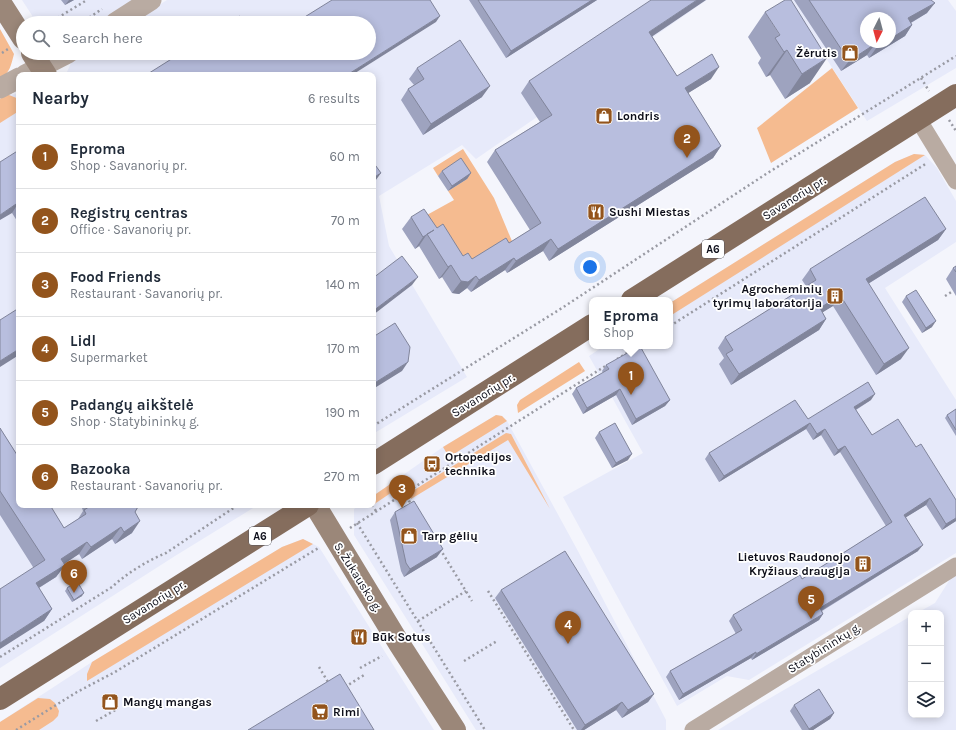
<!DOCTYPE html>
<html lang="en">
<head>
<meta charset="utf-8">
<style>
  :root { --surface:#fff; --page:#f6f6f7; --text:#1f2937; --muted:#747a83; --line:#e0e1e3; --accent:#93541c }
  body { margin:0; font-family:Karla,sans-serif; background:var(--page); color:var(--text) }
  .controls { position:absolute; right:12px; bottom:12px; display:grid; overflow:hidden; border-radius:8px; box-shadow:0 2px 10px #0003 }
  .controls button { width:36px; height:36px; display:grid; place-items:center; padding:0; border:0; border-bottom:1px solid var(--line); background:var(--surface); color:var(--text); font:20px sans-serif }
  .compass { position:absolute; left:860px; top:12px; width:36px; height:36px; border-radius:50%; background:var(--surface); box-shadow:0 2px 10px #0003; rotate:186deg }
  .you { position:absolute; left:590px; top:267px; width:14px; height:14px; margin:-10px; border:3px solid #fff; border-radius:50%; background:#1a73e8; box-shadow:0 0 0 6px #1a73e833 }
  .badge { display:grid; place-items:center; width:26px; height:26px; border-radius:50%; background:var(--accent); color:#fff; font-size:13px; font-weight:700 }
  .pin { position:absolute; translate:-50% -33px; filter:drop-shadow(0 1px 2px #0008) }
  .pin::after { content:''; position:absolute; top:21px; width:14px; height:12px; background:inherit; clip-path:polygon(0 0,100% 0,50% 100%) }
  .popup { position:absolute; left:589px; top:297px; width:84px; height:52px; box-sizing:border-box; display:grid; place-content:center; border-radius:8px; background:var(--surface); filter:drop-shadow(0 1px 3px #0005); font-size:13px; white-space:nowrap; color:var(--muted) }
  .popup b { font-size:15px; color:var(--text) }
  .popup::after { content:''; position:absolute; left:50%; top:100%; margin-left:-8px; border:8px solid transparent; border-top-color:var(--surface) }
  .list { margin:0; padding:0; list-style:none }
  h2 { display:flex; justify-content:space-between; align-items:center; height:52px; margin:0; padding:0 16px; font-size:17px }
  h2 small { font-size:13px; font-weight:400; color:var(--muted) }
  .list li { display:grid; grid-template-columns:26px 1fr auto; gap:12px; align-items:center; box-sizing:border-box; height:64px; padding:0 16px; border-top:1px solid var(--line) }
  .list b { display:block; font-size:15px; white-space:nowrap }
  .list p { margin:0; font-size:13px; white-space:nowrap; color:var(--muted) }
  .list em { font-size:13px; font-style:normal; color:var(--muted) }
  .icon { flex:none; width:22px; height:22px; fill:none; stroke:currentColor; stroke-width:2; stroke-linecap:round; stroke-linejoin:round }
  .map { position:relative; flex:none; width:956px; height:730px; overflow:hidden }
  .search { position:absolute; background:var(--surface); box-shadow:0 2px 10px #0003; left:16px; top:16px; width:360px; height:44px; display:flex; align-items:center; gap:10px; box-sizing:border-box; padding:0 14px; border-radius:22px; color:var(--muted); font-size:15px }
  .panel { position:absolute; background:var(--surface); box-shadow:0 2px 10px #0003; left:16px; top:72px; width:360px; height:436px; border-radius:8px }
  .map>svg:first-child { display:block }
  .built { fill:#e7eafa; fill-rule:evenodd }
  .green { fill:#f5bb90 }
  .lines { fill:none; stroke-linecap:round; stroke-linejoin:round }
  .path { stroke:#999aa3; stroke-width:2.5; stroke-dasharray:2 3; stroke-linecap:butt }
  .minor { stroke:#b9aba2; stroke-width:17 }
  .tertiary { stroke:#b9aba2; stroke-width:21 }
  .secondary { stroke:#9b8779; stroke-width:22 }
  .primary { stroke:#856d5d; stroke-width:22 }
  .wall { fill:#9ea3bf }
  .shaded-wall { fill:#81859b }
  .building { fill:#b8bede; stroke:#81859b }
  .labels { text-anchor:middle; stroke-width:3.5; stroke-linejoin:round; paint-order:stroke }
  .shield { fill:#fff; stroke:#56565e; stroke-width:1 }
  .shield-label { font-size:11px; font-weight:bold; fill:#0d0e19 }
  .poi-label { font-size:12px; font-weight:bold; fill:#0d0e19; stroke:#fff; text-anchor:start }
  .street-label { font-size:12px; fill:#0d0e19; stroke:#fff }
</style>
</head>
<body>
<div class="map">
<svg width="956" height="730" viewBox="0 0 956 730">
  <rect width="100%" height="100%" fill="#f4f5fc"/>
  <path class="built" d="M22,0H138L102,23H37Z
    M167,0H707L476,159L462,145L379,196L389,246L467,377L373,434V75H67L66,74L72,61L84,53H369V23H131Z
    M788,0H948L956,11V68L867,121ZM866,18H890V42H866Z
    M17,94H19V505H258L175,556L0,668V99L5,95Z
    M914,154L925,155L937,168L956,201V242L885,288L956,400V553L749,680L727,676L677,706L563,497L643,453L589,356L604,346H670V303L895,162Z
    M496,415L502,416L507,421L579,553L666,720V730H476L354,535V509L360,505H373V496L443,447Z
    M303,539L319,547L434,730H0V722L92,662L282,547Z
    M956,573V730H718L758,705L911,616V715H941V613H917L935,603L952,576Z"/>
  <path class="green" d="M0,29L14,54C11,65 10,73 0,79Z
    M832,68L858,108L771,163L757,128Z
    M5,95H9L19,99V111L0,123V99Z
    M463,149L494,198L514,246L463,271L428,240L416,221L454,200L448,191L467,179L457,164L438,176L433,168Z
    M914,154L925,155L670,316V303L895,162Z
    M579,362L585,371L518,413L517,405L520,400Z
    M496,415L502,416L507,421L449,457L443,447Z
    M506,433L511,434L550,509L508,440L411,499V492Z
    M402,476L407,482L373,505V496Z
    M303,539L313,544L87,681V674L92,662L282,547Z
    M38,698L50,699L55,703L59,711L58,716L53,721L39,730H0V722Z"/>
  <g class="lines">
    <path class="path" d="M49,23L87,0
      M81,23L102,9
      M2,53L8,49
      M921,78L929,91
      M949,120L956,131
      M18,133L19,135
      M945,296L953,291
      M670,326L927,163
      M617,359L639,346
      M373,426L562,308L766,174L956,56
      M404,492L412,506
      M372,505L376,511
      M357,523L485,730
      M350,528L607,365
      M440,549L472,601
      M488,591L574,730
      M418,621L466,591
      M0,657L112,587C127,573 147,561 166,553L238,505
      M464,661L497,641
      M319,667L328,682
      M360,668L382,656
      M345,687L364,675
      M96,721L117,709L116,707
      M16,730L77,692L115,672L320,547"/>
    <path class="minor" d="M918,119L956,181
      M693,730L956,566"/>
    <path class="tertiary" d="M115,23L151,0
      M25,75L68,53
      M0,88L19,78"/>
    <path class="secondary" d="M0,2L23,38
      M32,53L46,75
      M315,505L400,645L455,730"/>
    <path class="primary" d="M632,300L956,95
      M373,464L592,325
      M0,699L308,505"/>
  </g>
  <path class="wall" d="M61,0H74L65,5Z
    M469,0H597L506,58Z
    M794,0H931L927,13L911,23L912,25L905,36L869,58L867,55L841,71Z
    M765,12L810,83L785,99L770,75L766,77L758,63L761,58L748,37Z
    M652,36L677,76L711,79L688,93L721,146L713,158L549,261L543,251L507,273L505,270L471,292L467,288L459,294L452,293L442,277L439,279L419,246L415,249L402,229L411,217L437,228L463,256L472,259L509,243L530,230L487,162L495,150L540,122L521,93L529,81Z
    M417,68L482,97L423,135L401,100L408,89L414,85L409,79Z
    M19,150V224L12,213Z
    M442,171L471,173L467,179L448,191L438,176Z
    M946,229L938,240L868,284L901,359L876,375L833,306L822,312L826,319L819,330L731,385L719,364L724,358L718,348L725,337L806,286L802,280L810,269Z
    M956,266V296L946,279L953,268Z
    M906,296L932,327L922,333L902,302Z
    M606,365L670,400L665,406L632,425L616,395L583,414L572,394L576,388L603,373L602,371Z
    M871,400L856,410L872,435L916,447L956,500V521L942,530L926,505L906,517L918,551L822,611L823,614L819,620L752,660L751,658L679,700L666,677L670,671L736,634L729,621L733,615L802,579L886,526L840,452L834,456L821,435L813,440L806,429L719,482L705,459L709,453L808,419Z
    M956,409V436L945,418L947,415Z
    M0,428L64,528L78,519L83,511L81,505H139L135,512L132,533L115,544L112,539L82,559L79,554L64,564L65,565L56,577L39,588L52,609L44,621L33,567L0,515Z
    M599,432L628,460L612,468L595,438Z
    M395,512L437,557L404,577L401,571L390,520Z
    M67,588L82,596L72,602L65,591Z
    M501,590L654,694L648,702L622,718L616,710L584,730H577L495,598Z
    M794,705L834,713L830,719L813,730H802L790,711Z"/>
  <path class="shaded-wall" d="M69,0H74L65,5Z
    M592,0H597L506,58L511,51Z
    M697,0H706L641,44L649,32Z
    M935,3L927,13L900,29L908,18Z
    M440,16L436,22L352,75H347Z
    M912,25L905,36L869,58L877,47L885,42H890V39Z
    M875,44L867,55L841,71L849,61Z
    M787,50L770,75L766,77L784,52Z
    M827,58L810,83L785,99L802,74Z
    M719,67L711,79L677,100L685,88Z
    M490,86L482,97L423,135L431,124Z
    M721,146L713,158L549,261L558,249Z
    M381,173L373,184V178Z
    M471,173L467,179L448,191L452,186Z
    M19,202L12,213L0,220V215Z
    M946,229L938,240L858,290L866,279Z
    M427,234L419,246L415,249L423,237Z
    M551,239L543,251L507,273L516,261Z
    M514,258L505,270L471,292L479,280Z
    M451,265L442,277L439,279L448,267Z
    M476,276L467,288L459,294L452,293L461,281Z
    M418,277L412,285L373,315V311Z
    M840,295L833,306L812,319L820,308Z
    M826,319L819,330L731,385L739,374Z
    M936,321L932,327L922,333L926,328Z
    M909,348L901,359L876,375L884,364Z
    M19,349V355L0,367V361Z
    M408,362L402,371L373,389V384Z
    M620,389L616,395L583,414L587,408Z
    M875,394L871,400L850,413L854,407Z
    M670,400L665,406L632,425L636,419Z
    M810,423L806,429L719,482L724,476Z
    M825,429L821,435L813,440L817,434Z
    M845,446L840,452L834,456L838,450Z
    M632,454L628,460L612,468L616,463Z
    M930,498L926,505L900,521L904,515Z
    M956,518V521L942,530L946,524Z
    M140,521L132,533L115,544L124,532Z
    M121,527L112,539L82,559L91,547Z
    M87,542L79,554L53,571L61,559Z
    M923,545L918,551L816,614L820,608Z
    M443,549L437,557L404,577L410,569Z
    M65,565L56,577L27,595L36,583Z
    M84,593L82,596L72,602L74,600Z
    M52,609L44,621L0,649V643Z
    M823,614L819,620L752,660L756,654Z
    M756,652L751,658L679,700L683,694Z
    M654,694L648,702L622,718L628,710Z
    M622,702L616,710L584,730H581L585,725Z
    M834,713L830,719L813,730H808Z"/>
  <path class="building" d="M332,0H430L440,16L347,75H146L181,53H369V23H295Z
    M478,0H592L511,51Z
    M651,0H697L649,32L677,76L712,54L719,67L685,88L721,146L558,249L551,239L516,261L514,258L479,280L476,276L468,282L461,281L451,265L448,267L427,234L434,230L423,237L411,217L424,209L437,228L443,224L463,256L468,253L472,259L506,238L509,243L541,223L495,150L552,115L529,81Z
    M785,0H791L827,58L802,74L787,50L784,52L775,38L780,35L765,12Z
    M809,0H931L935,3L908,18L912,25L890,39V18H866V42H885L877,47L875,44L849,61Z
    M240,16L245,23H229Z
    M460,40L490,86L431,124L408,89L424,79L417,68Z
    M19,150V202L0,215V162Z
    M461,158L471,173L452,186L442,171Z
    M373,162L381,173L373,178Z
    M925,197L946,229L866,279L909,348L884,364L840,295L820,308L826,319L739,374L726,354L733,350L725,337L816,280L810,269Z
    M402,256L418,277L373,311V278Z
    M956,266V272L953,268Z
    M916,290L936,321L926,328L906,296Z
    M19,308V349L0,361V320Z
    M395,323L410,347L408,362L373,384V337Z
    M640,346L670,400L636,419L620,389L587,408L576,388L609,369L606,365Z
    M868,382L875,394L854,407L872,435L898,419L916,447L921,444L956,500V518L946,524L930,498L904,515L923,545L820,608L823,614L756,654V652L683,694L670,671L742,630L733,615L800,575L802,579L892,522L845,446L838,450L825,429L817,434L810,423L724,476L709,453L795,400L808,419Z
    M956,409V430L947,415Z
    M615,423L632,454L616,463L599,432Z
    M0,428L19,458V505H50L64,528L86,514L84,510L92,505H139L135,512L140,521L124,532L121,527L91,547L87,542L61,559L65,565L36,583L52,609L0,643V589L45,560L0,491Z
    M414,501L443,549L410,569L406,563L395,512Z
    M565,551L654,694L628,710L622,702L585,725L501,590Z
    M77,581L84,593L74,600L67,588Z
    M340,674L374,730H248Z
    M819,689L834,713L809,729L794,705Z"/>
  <defs>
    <g id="shop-square" transform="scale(0.9)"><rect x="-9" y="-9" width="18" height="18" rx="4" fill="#93541c" stroke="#fff"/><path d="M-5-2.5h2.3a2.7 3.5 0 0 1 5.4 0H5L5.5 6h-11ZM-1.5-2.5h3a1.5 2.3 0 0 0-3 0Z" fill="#fff"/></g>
    <g id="restaurant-square" transform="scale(0.9)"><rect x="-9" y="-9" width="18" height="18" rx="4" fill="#93541c" stroke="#fff"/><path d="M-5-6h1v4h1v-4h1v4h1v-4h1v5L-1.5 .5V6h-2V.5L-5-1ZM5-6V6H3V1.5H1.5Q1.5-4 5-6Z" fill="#fff"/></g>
    <g id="building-square" transform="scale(0.9)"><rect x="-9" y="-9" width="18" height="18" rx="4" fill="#93541c" stroke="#fff"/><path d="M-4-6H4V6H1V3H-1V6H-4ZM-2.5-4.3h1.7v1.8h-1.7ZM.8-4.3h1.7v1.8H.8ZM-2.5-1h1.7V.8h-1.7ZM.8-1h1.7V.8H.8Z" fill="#fff"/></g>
    <g id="bus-square" transform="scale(0.9)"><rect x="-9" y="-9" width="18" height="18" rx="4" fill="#93541c" stroke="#fff"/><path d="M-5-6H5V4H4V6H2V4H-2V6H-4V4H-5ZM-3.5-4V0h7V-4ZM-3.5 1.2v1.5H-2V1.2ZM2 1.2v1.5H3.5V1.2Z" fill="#fff"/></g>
    <g id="supermarket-square" transform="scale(0.9)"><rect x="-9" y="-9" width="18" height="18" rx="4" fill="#93541c" stroke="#fff"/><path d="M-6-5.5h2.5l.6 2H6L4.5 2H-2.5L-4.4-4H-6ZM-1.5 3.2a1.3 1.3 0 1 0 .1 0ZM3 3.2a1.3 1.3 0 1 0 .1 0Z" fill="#fff"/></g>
  </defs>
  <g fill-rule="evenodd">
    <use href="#shop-square" x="850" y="53"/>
    <use href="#shop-square" x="604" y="116"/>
    <use href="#restaurant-square" x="596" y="212"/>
    <use href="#building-square" x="835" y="296"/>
    <use href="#bus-square" x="432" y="464"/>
    <use href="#shop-square" x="409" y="536"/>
    <use href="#building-square" x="863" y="564"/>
    <use href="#restaurant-square" x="359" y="637"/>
    <use href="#shop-square" x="110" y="702"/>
    <use href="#supermarket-square" x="320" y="712"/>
  </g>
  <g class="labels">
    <g class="shield">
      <rect x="702" y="240" width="22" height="18" rx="3"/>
      <rect x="249" y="527" width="22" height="18" rx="3"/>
    </g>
    <g class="shield-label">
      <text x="713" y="253">A6</text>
      <text x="260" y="540">A6</text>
    </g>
    <g class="poi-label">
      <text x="837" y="57" text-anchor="end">Žėrutis</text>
      <text x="617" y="120">Londris</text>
      <text x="609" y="216">Sushi Miestas</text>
      <text x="822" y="293" text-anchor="end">Agrocheminių<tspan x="822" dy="14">tyrimų laboratorija</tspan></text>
      <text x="445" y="461">Ortopedijos<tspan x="445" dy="14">technika</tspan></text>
      <text x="422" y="540">Tarp gėlių</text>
      <text x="850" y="561" text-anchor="end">Lietuvos Raudonojo<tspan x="850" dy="14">Kryžiaus draugija</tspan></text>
      <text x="372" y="641">Būk Sotus</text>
      <text x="123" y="706">Mangų mangas</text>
      <text x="333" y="716">Rimi</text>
    </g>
    <g class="street-label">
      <text transform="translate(794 198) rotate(-32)" y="4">Savanorių pr.</text>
      <text transform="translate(483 395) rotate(-32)" y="4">Savanorių pr.</text>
      <text transform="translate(358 577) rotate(58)" y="4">S. Žukausko g.</text>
      <text transform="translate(154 602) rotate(-32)" y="4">Savanorių pr.</text>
      <text transform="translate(824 648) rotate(-32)" y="4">Statybininkų g.</text>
    </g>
  </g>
</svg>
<div class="controls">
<button>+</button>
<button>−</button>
<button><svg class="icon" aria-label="layers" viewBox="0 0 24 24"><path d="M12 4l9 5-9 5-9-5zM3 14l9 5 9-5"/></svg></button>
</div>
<svg class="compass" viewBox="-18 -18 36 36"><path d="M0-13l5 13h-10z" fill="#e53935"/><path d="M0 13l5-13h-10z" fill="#747a83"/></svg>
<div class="you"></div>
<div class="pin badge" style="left:631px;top:395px">1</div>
<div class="popup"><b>Eproma</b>Shop</div>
<div class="pin badge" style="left:687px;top:158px">2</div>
<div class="pin badge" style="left:402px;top:508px">3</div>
<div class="pin badge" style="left:568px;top:644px">4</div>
<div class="pin badge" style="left:811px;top:619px">5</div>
<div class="pin badge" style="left:74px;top:593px">6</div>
<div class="search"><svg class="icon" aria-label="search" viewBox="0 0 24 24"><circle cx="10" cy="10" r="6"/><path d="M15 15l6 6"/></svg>Search here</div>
<section class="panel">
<h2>Nearby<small>6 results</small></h2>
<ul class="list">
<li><span class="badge">1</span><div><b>Eproma</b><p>Shop · Savanorių pr.</p></div><em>60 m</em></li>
<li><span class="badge">2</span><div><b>Registrų centras</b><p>Office · Savanorių pr.</p></div><em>70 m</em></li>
<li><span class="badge">3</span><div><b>Food Friends</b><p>Restaurant · Savanorių pr.</p></div><em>140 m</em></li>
<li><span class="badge">4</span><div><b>Lidl</b><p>Supermarket</p></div><em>170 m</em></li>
<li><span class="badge">5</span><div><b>Padangų aikštelė</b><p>Shop · Statybininkų g.</p></div><em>190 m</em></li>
<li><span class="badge">6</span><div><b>Bazooka</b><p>Restaurant · Savanorių pr.</p></div><em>270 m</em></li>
</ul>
</section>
</div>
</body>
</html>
